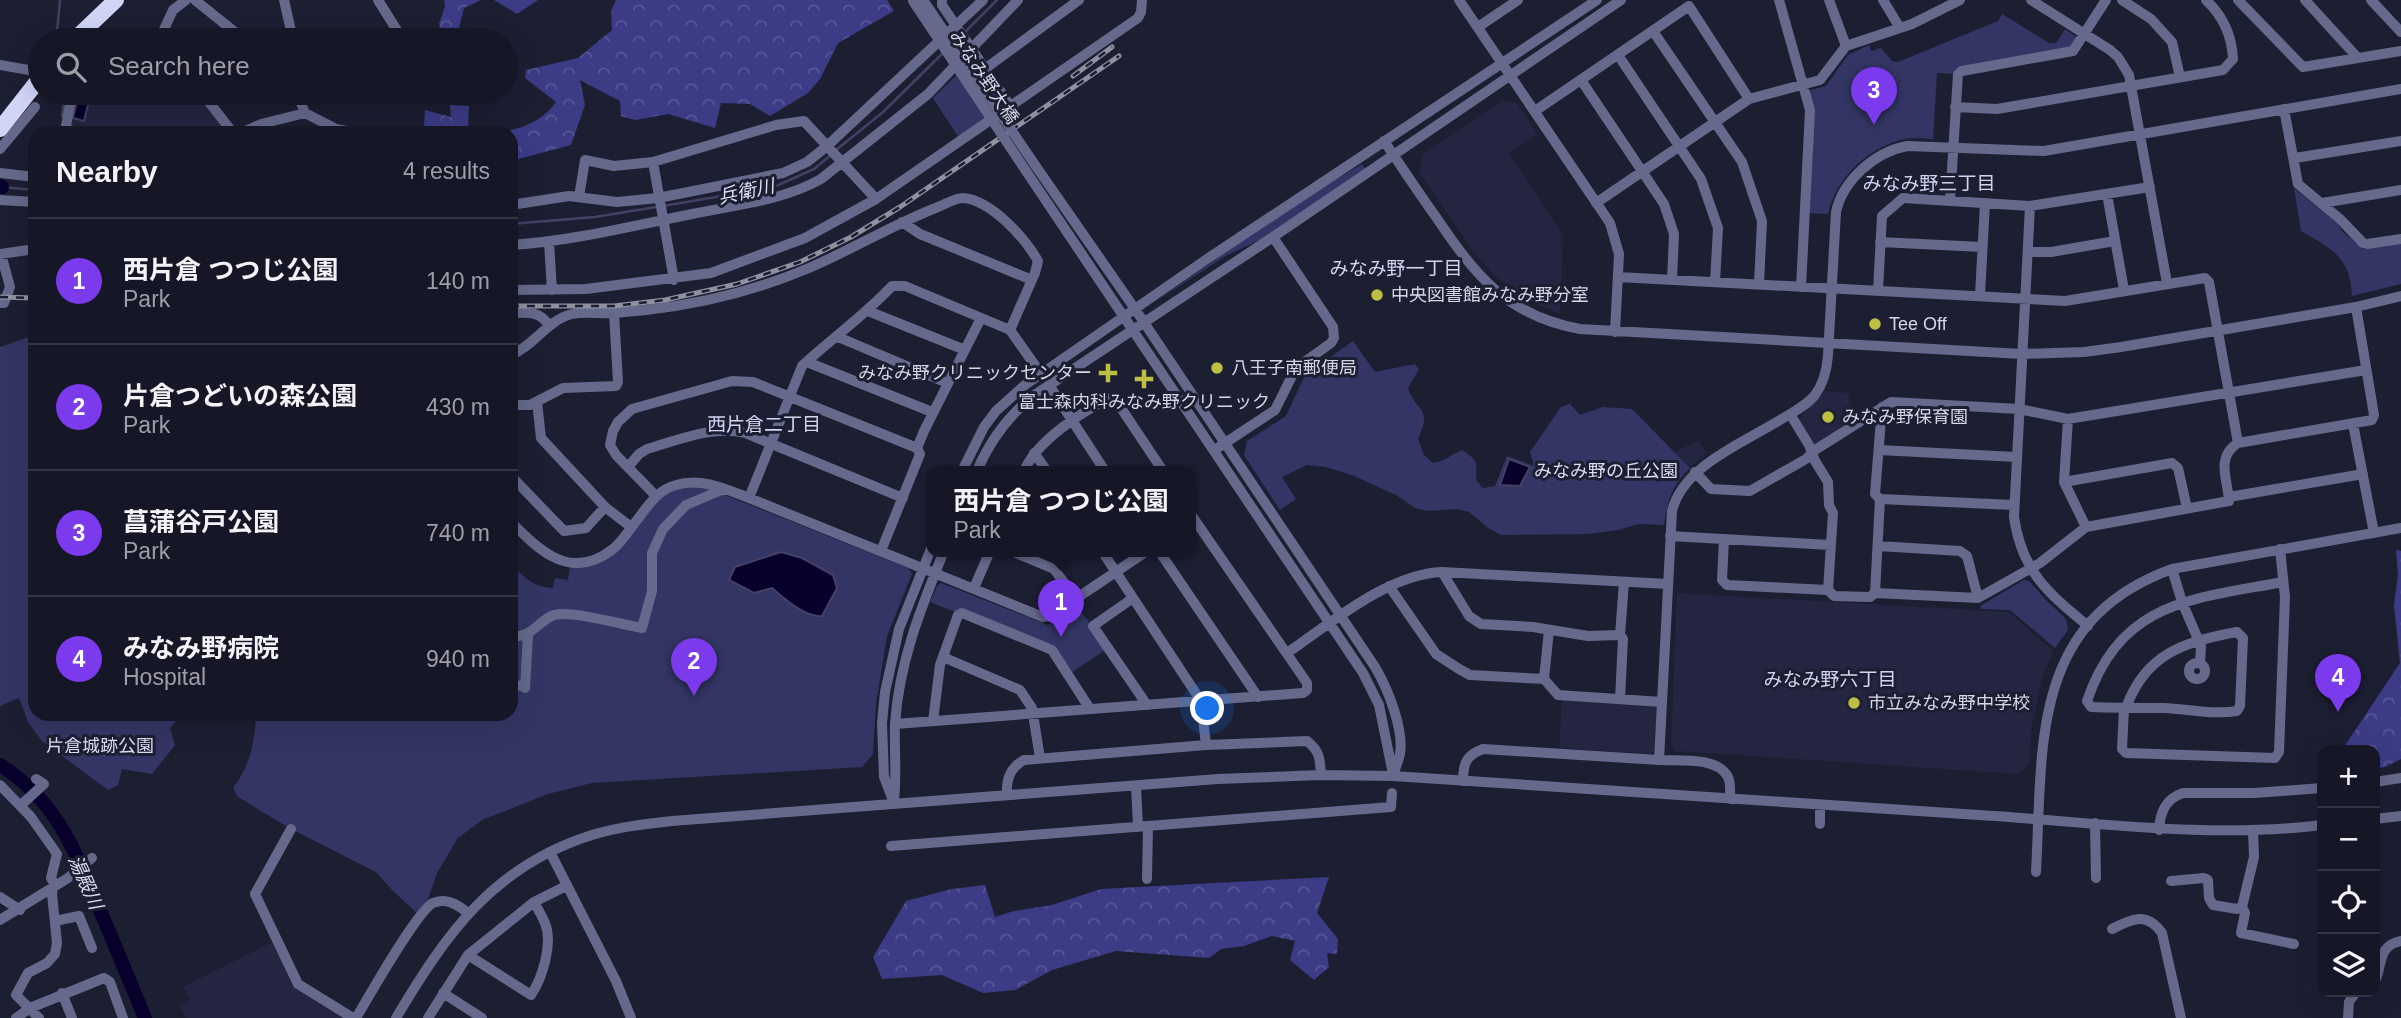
<!DOCTYPE html>
<html lang="en">
<head>
<meta charset="utf-8">
<style>
  :root { --surface:#151626; --page:#222332; --text:#f1f3f6; --muted:#9d9fa7; --line:#343543; --accent:#7c3aed }
  body { margin:0; font-family:Arial,"Noto Sans JP",sans-serif; background:var(--page); color:var(--text) }
  .controls { position:absolute; right:21px; bottom:21px; display:grid; overflow:hidden; border-radius:14px; box-shadow:0 7px 28px #0002 }
  .controls button { width:63px; height:63px; display:grid; place-items:center; padding:0; border:0; border-bottom:2px solid var(--line); background:var(--surface); color:var(--text); font:35px sans-serif }
  .you { position:absolute; left:1208px; top:709px; width:24px; height:24px; margin:-18px; border:5px solid #fff; border-radius:50%; background:#1a73e8; box-shadow:0 0 0 10px #1a73e833 }
  .badge { display:grid; place-items:center; width:46px; height:46px; border-radius:50%; background:var(--accent); color:#fff; font-size:23px; font-weight:700 }
  .pin { position:absolute; translate:-50% -58px; filter:drop-shadow(0 2px 4px #0008) }
  .pin::after { content:''; position:absolute; top:37px; width:24px; height:21px; background:inherit; clip-path:polygon(0 0,100% 0,50% 100%) }
  .popup { position:absolute; left:926px; top:466px; width:270px; height:91px; box-sizing:border-box; display:grid; place-content:center; border-radius:14px; background:var(--surface); filter:drop-shadow(0 2px 5px #0005); font-size:23px; white-space:nowrap; color:var(--muted) }
  .popup b { font-size:26px; color:var(--text) }
  .popup::after { content:''; position:absolute; left:50%; top:100%; margin-left:-14px; border:14px solid transparent; border-top-color:var(--surface) }
  .list { margin:0; padding:0; list-style:none }
  h2 { display:flex; justify-content:space-between; align-items:center; height:91px; margin:0; padding:0 28px; font-size:30px }
  h2 small { font-size:23px; font-weight:400; color:var(--muted) }
  .list li { display:grid; grid-template-columns:46px 1fr auto; gap:21px; align-items:center; box-sizing:border-box; height:126px; padding:0 28px; border-top:2px solid var(--line) }
  .list b { display:block; font-size:26px; white-space:nowrap }
  .list p { margin:0; font-size:23px; white-space:nowrap; color:var(--muted) }
  .list em { font-size:23px; font-style:normal; color:var(--muted) }
  .icon { flex:none; width:38px; height:38px; fill:none; stroke:currentColor; stroke-width:2; stroke-linecap:round; stroke-linejoin:round }
  .map { position:relative; flex:none; width:2401px; height:1018px; overflow:hidden }
  .search { position:absolute; background:var(--surface); box-shadow:0 7px 28px #0002; left:28px; top:28px; width:490px; height:77px; display:flex; align-items:center; gap:18px; box-sizing:border-box; padding:0 24px; border-radius:38px; color:var(--muted); font-size:26px }
  .panel { position:absolute; background:var(--surface); box-shadow:0 7px 28px #0002; left:28px; top:126px; width:490px; height:595px; border-radius:21px }
  .map>svg:first-child { display:block }
  .built { fill:#242641 }
  .green { fill:#333664 }
  .forest { fill:url(#forest-crowns) }
  .cemetery { fill:url(#cemetery-stones) }
  .water { fill:#07002d; stroke:#454064; stroke-width:2 }
  .lines { fill:none; stroke-linecap:round; stroke-linejoin:round }
  .stream { stroke:#454064; stroke-width:2.5 }
  .river { stroke:#07002d; stroke-width:14 }
  .minor { stroke:#65698b; stroke-width:10 }
  .highway { stroke:#d1d6f9; stroke-width:16 }
  .rail-casing { stroke:#8f91a1; stroke-width:5 }
  .rail { stroke:#1c1e32; stroke-width:2.5; stroke-dasharray:8; stroke-linecap:butt }
  .minor-bridge { stroke:#65698b; stroke-width:10 }
  .poi-dot { fill:#bcbf44; stroke:#1c1e32; stroke-width:2.5 }
  .labels { text-anchor:middle; stroke-width:6; stroke-linejoin:round; paint-order:stroke }
  .street-label { font-size:18px; fill:#d5d7e5; stroke:#1c1e32 }
  .poi-label { font-size:18px; fill:#d5d7e5; stroke:#1c1e32; text-anchor:start }
  .park-label { font-size:18px; fill:#daddf3; stroke:#1c1e32 }
  .neighbourhood-label { font-size:19px; fill:#d1d5f1; stroke:#1c1e32 }
  .water-label { font-size:19px; font-style:italic; fill:#daddf3; stroke:#1c1e32 }
</style>
</head>
<body>
<div class="map">
<svg width="2401" height="1018" viewBox="0 0 2401 1018">
  <defs>
    <pattern id="forest-crowns" width="20" height="18" patternUnits="userSpaceOnUse" patternTransform="scale(1.75)"><rect width="20" height="18" fill="#3b3c85"/><path d="M2 6a3 3 0 1 1 6 0M12 15a3 3 0 1 1 6 0" fill="none" stroke="#565796"/></pattern>
    <pattern id="cemetery-stones" width="16" height="16" patternUnits="userSpaceOnUse" patternTransform="scale(1.75)"><rect width="16" height="16" fill="#333664"/><path d="M2 7V4a2 2 0 0 1 4 0v3zM10 15v-3a2 2 0 0 1 4 0v3z" fill="#50527a"/></pattern>
  </defs>
  <rect width="100%" height="100%" fill="#1c1e32"/>
  <path class="built" d="M76,93H199L229,133H76L71,127Z
    M1503,100L1517,103L1537,134L1509,153L1563,235L1560,314L1526,299L1496,277L1473,251L1419,172L1423,154Z
    M1825,391L1848,393L1850,403L1859,419L1818,444L1813,443L1798,419Z
    M1699,440L1707,454L1689,467L1675,452Z
    M1677,593L2009,612L2053,651L2041,682L2032,725L2029,765L2018,774L1676,751L1671,745Z
    M1562,699L1657,705L1654,750L1651,754L1559,748Z
    M275,941L296,986L349,1018H187L180,1008L190,1000L183,987Z"/>
  <path class="green" d="M2002,14L2049,43H2056L2065,29L2075,36L2076,41L2068,49L1954,69L1953,74L1937,73L1933,139C1923,139 1911,137 1901,140C1867,148 1835,180 1828,214L1808,213L1809,94L1811,90L1826,86L1848,55L1869,45L1871,51L1881,48L1892,61L1898,62L1998,21Z
    M973,59L1003,104V107L959,138L933,98Z
    M1362,164L1366,170L1260,240L1227,255L1155,302L1299,201Z
    M2294,188L2336,222L2342,231L2363,249L2401,243V284L2352,296C2351,259 2332,248 2301,231Z
    M35,335V714H182L170,728L175,745L152,774L122,769L118,785L108,790L42,741L28,722L19,698L0,706V347Z
    M1353,341L1375,372L1415,364L1419,369L1408,388C1417,414 1433,406 1418,439L1424,455L1433,463C1444,462 1452,454 1462,450C1478,460 1477,462 1476,480L1483,488L1495,486L1507,456L1534,466L1530,452L1561,407L1570,404L1580,415L1603,407L1632,409L1690,468C1672,485 1667,502 1664,525L1638,524L1619,530L1587,534L1501,535L1488,528L1469,512L1457,509L1427,511L1415,508L1396,495L1352,475L1326,467L1307,465L1282,477L1296,499L1280,510L1244,455L1247,441L1286,416L1305,375Z
    M679,487H705L908,568L912,574L887,636L876,704L873,754L862,767L592,783L548,794L482,820L458,838L437,873L426,905L419,915L393,891L376,872L291,829L238,797L233,788C250,766 255,742 256,714H511V687L525,630H511V564C525,578 533,587 553,588L555,578L568,580L570,565L596,562L658,499Z
    M2024,580L2029,581L2046,600L2066,619L2068,630L2055,648L2010,610L1981,609L1980,606Z
    M941,583L1048,625L1077,606L1108,648L1068,675L1052,650L930,602L937,586Z"/>
  <path class="forest" d="M444,0H481L464,8L456,40H442L439,24L445,6Z
    M494,0H538L517,14Z
    M616,0H887L894,11L838,43L820,79L808,93L770,116L750,104L721,103L715,128L668,114L635,120L621,116L620,101L580,80L585,105L571,145L511,161V133H430L424,126L425,110L451,117L450,105L469,106L468,128C496,139 539,128 556,102L525,78L526,70L578,58L612,30L611,11Z
    M2396,550L2401,551V759L2385,767L2375,768V750H2342L2400,663L2394,605L2398,575Z
    M1329,877L1317,913L1338,939L1337,954L1327,953L1329,967L1314,980L1290,960L1295,941L1272,936L1244,946L1221,949L1209,958L1116,951L1052,970L1015,990L983,993L942,975L882,979L873,957L906,901L952,889L985,885L995,917L1014,911L1052,905L1101,889Z"/>
  <path class="cemetery" d="M511,638L524,639L522,681L511,680Z"/>
  <path class="water" d="M79,93H91L84,121L73,118Z
    M1509,459L1530,467L1520,486L1500,485Z
    M781,552L802,558L833,575L837,588L822,616C805,618 784,598 772,588L754,593L729,580L735,567Z"/>
  <g class="lines">
    <path class="stream" d="M60,0L57,32L62,40
      M965,32L997,0
      M62,116L65,93
      M836,150L882,113L942,54
      M2,187L35,190
      M663,206L774,187L814,169L831,155
      M511,224L595,217L656,207"/>
    <path class="river" d="M0,186L2,187
      M0,765C56,800 75,850 99,908C115,945 130,982 145,1018"/>
    <path class="minor" d="M195,0L236,33
      M284,0L293,40
      M378,0L403,40
      M942,0V5L1011,107
      M1459,0L1610,223L1619,254L1615,332
      M1779,0L1810,110L1801,287
      M1829,0L1846,46
      M1883,0L1900,28
      M2031,0L2110,50L2118,57L2129,75L2167,283
      M2122,0L2151,19L2172,42L2180,77
      M2238,0L2303,67L2401,51
      M2305,0L2357,57
      M2371,0L2401,32
      M87,27L98,40
      M1478,27L1518,0
      M1653,31L1742,162L1762,221L1759,284
      M159,40L173,10L186,0
      M1618,55L1701,179L1718,228L1715,282
      M0,65L40,72
      M986,68L1079,0
      M1581,80L1664,204L1674,234L1672,280
      M202,93L233,133
      M297,93L305,113
      M1955,107L1997,109L2223,70L2233,59C2232,35 2223,16 2206,0
      M2284,109L2298,184L2340,219L2363,243L2367,244L2401,239
      M1535,111L1689,6L1749,99
      M72,133L66,126L72,93
      M241,133L261,124L305,113L336,129L357,133
      M1384,141C1401,166 1418,192 1436,217C1475,275 1507,316 1580,329L2022,354L2084,352L2121,347L2356,307L2401,296
      M0,149L35,107
      M2295,158L2401,141
      M653,162L674,280
      M1035,165L1135,309L1375,667C1388,689 1404,729 1400,754C1398,762 1395,769 1393,776
      M1026,171L1363,673L1379,705L1393,774
      M0,173L35,177
      M2107,194L2124,290
      M579,197L585,160L614,166L653,162L776,125L804,121L876,199
      M0,200L35,202
      M1950,201L1958,74L1962,71L2073,51L2106,0
      M1596,203L1749,99L1820,80L1846,46L1912,24L1960,0
      M2322,203L2401,190
      M511,205L569,196L617,202L658,198L783,173L807,162L826,147L983,0
      M2030,206L2014,517C2022,572 2048,593 2088,626
      M902,222L920,234L1032,280
      M549,242L552,290
      M1880,242L1982,247
      M511,245C572,241 632,226 692,214C735,205 782,201 821,179L928,94L1018,0
      M2028,252H2051L2115,241
      M0,254L35,249
      M1618,277L2065,301L2205,278L2209,282L2238,443
      M511,290L586,289L711,273L805,238L876,199L1138,18L1141,12L1142,0
      M1878,290L1882,216L1903,198L2030,206L2150,187
      M1980,295L1985,203
      M0,303H4L10,287L1,254
      M868,311L965,350
      M511,313C527,313 540,310 549,326
      M838,337L947,383
      M511,355C534,346 547,320 572,314C585,311 600,314 614,313C624,312 635,311 646,310C702,304 757,290 809,268C853,249 894,224 938,207C946,204 955,198 963,198C991,200 1025,238 1038,261L1035,273L1010,330
      M807,362L932,412
      M1049,385L1105,471
      M537,402L541,438L605,507L631,527
      M511,405H530L563,388L616,386L618,382L614,313
      M1790,414L1809,445L1815,461L1828,482L1829,505L1833,513L1828,590
      M2068,419L2064,482L2086,527
      M2353,424L2374,533
      M1219,447L1275,410L1296,368L1331,343L1334,338L1333,327L1273,237
      M1879,450L2016,457
      M1034,453L1047,471
      M628,467L639,454L647,449C679,440 713,425 745,433L903,498
      M962,471L984,427L996,411L1025,385L1204,261L1597,0
      M977,471C990,440 1007,417 1033,396L1273,237L1621,0
      M1024,471C1037,441 1081,412 1110,398L1115,399L1163,471
      M1695,472L1711,489L1750,491L1806,459L1815,450L1891,402L2019,409L2068,419L2366,370
      M511,476L564,531L586,528L605,507
      M2064,482L2172,463L2178,468L2187,508
      M656,496L616,455L610,445L613,431L618,422L632,409L732,381L753,382L917,448
      M2229,497L2363,474
      M749,498L802,366C832,338 864,316 892,286H905L1010,330L1041,374
      M1880,499L2014,505
      M511,522C540,551 571,582 613,549C622,542 629,530 637,520C648,506 657,490 676,485C701,477 726,489 749,498L1043,617L1050,616L1147,551
      M1670,536L1830,545
      M1724,539L1722,580L1727,585L1828,590L1834,596L1870,597L1875,593L1978,598L2040,563L2086,527L2229,501C2228,480 2215,457 2238,443L2372,420L2374,415L2356,307
      M1878,546L1960,551L1967,556L1978,598
      M881,551L920,454L917,448L924,431L981,318
      M1011,551L1054,569L1076,599
      M1102,551L1201,701L1206,745
      M1159,551L1258,697
      M2172,569L2182,602L2201,646L2200,663
      M1442,572L1469,616L1481,624L1533,627L1588,636L1620,635
      M1389,586L1436,654L1459,669L1470,675L1544,679L1558,695L1662,702
      M974,588L990,551
      M1875,593L1880,499L1875,494L1882,407
      M1133,598L1093,626L1147,705
      M511,636C533,638 536,622 554,615C571,610 623,625 642,628L652,591V553L663,529L686,505L724,489
      M1287,653C1331,623 1388,574 1442,572L1668,584
      M943,657L1020,690L1032,708L1040,758
      M2189 671a8 8 0 1 1 16 0a8 8 0 1 1-16 0Z
      M1544,679L1549,630
      M511,685L525,686
      M525,688L528,635
      M1620,699L1623,639L1620,635L1624,582
      M2126,708C2145,654 2185,641 2237,632L2243,638L2240,706L2237,711C2213,715 2187,709 2164,708C2139,708 2115,708 2091,707L2087,701C2121,600 2194,599 2283,582
      M2124,709L2122,749L2126,753L2275,758L2279,752L2285,597L2280,549
      M933,721L940,665L958,615L962,613L1052,650L1090,709
      M895,724L1303,693L1307,690V683L1190,513
      M1463,781C1463,764 1466,755 1483,749L1659,760
      M2375,782L2401,778
      M0,785L31,817L57,854L51,878L54,883L52,894L57,943L55,954L47,963L28,973L16,995L39,1018
      M1136,786L1138,827
      M1007,795C1006,779 1010,768 1024,760L1206,745L1307,741C1320,751 1320,759 1321,775
      M1730,799C1730,792 1731,783 1728,777C1717,756 1678,761 1659,760L1672,511C1683,466 1743,443 1780,420C1792,413 1806,406 1815,395C1824,383 1827,369 1828,355L1836,212C1843,180 1875,152 1907,146L2044,151L2401,89
      M894,800C897,774 894,749 895,724C899,662 921,608 944,551
      M894,803L884,777L882,723L885,692L899,629L932,546
      M21,805L44,784L36,779
      M2375,819L2401,816
      M2095,823L2096,878
      M1820,824V805
      M291,829L255,894L298,984L353,1018
      M2159,830C2160,813 2165,799 2183,793H2254L2322,788
      M2253,831L2254,857L2242,907L2245,913L2241,933L2294,944
      M891,846L1391,807L1392,793
      M550,852L616,981L631,1018
      M2036,872C2043,747 2029,621 2172,569L2401,528
      M1147,879L1148,826
      M2171,881L2204,878L2208,880L2209,898L2213,905L2237,909L2242,907
      M0,897L20,910
      M0,920L68,878L92,858
      M55,921L79,916L92,948
      M2112,929C2133,918 2147,912 2162,933L2181,1018
      M468,955L531,995C543,977 553,943 545,923C542,916 538,909 534,902
      M2375,981C2383,964 2377,946 2401,941
      M62,993L72,1018
      M443,993L482,1018
      M16,1018L30,1008L104,978L110,982L123,1018
      M356,1018C368,998 417,911 433,903C446,897 458,905 468,913
      M396,1018C446,934 493,866 592,835C618,827 645,824 672,821L1218,779L1321,775L1393,776C1589,789 1784,803 1979,815C2094,822 2207,839 2322,825
      M428,1018L468,955L534,902L566,886
      M2348,1018L2349,1002L2356,992"/>
    <path class="highway" d="M74,40L116,0
      M0,129L40,78"/>
    <g class="rail-casing">
      <path id="rail" d="M1073,76L1112,47
        M0,297L35,298
        M511,306H614L665,300L737,284L800,262L851,237L900,207L1119,56"/>
    </g>
    <use href="#rail" class="rail"/>
    <path class="minor-bridge" d="M923,0L1035,165
      M913,1L1026,171"/>
  </g>
  <g class="poi-dot">
    <circle cx="1377" cy="295" r="7"/>
    <circle cx="1875" cy="324" r="7"/>
    <circle cx="1217" cy="368" r="7"/>
    <path d="M1104.5 362.5h7v7h7v7h-7v7h-7v-7h-7v-7h7z"/>
    <path d="M1140.5 368.5h7v7h7v7h-7v7h-7v-7h-7v-7h7z"/>
    <circle cx="1828" cy="417" r="7"/>
    <circle cx="1854" cy="703" r="7"/>
  </g>
  <g class="labels">
    <g class="street-label">
      <text transform="translate(984 77) rotate(56)" y="6">みなみ野大橋</text>
    </g>
    <g class="poi-label">
      <text x="1391" y="301">中央図書館みなみ野分室</text>
      <text x="1889" y="330">Tee Off</text>
      <text x="1231" y="374">八王子南郵便局</text>
      <text x="1092" y="379" text-anchor="end">みなみ野クリニックセンター</text>
      <text x="1144" y="408" text-anchor="middle">富士森内科みなみ野クリニック</text>
      <text x="1842" y="423">みなみ野保育園</text>
      <text x="1868" y="709">市立みなみ野中学校</text>
    </g>
    <g class="park-label">
      <text x="1606" y="477">みなみ野の丘公園</text>
      <text x="100" y="752">片倉城跡公園</text>
    </g>
    <g class="neighbourhood-label">
      <text x="1929" y="190">みなみ野三丁目</text>
      <text x="1396" y="275">みなみ野一丁目</text>
      <text x="764" y="431">西片倉二丁目</text>
      <text x="1830" y="686">みなみ野六丁目</text>
    </g>
    <g class="water-label">
      <text transform="translate(746 191) rotate(-12)" y="7">兵衛川</text>
      <text transform="translate(86 882) rotate(66)" y="7">湯殿川</text>
    </g>
  </g>
</svg>
<div class="controls">
<button>+</button>
<button>−</button>
<button><svg class="icon" aria-label="locate" viewBox="0 0 24 24"><circle cx="12" cy="12" r="6"/><path d="M12 2v4M12 18v4M2 12h4M18 12h4"/></svg></button>
<button><svg class="icon" aria-label="layers" viewBox="0 0 24 24"><path d="M12 4l9 5-9 5-9-5zM3 14l9 5 9-5"/></svg></button>
</div>
<div class="you"></div>
<div class="pin badge" style="left:1061px;top:637px">1</div>
<div class="popup"><b>西片倉 つつじ公園</b>Park</div>
<div class="pin badge" style="left:694px;top:696px">2</div>
<div class="pin badge" style="left:1874px;top:125px">3</div>
<div class="pin badge" style="left:2338px;top:712px">4</div>
<div class="search"><svg class="icon" aria-label="search" viewBox="0 0 24 24"><circle cx="10" cy="10" r="6"/><path d="M15 15l6 6"/></svg>Search here</div>
<section class="panel">
<h2>Nearby<small>4 results</small></h2>
<ul class="list">
<li><span class="badge">1</span><div><b>西片倉 つつじ公園</b><p>Park</p></div><em>140 m</em></li>
<li><span class="badge">2</span><div><b>片倉つどいの森公園</b><p>Park</p></div><em>430 m</em></li>
<li><span class="badge">3</span><div><b>菖蒲谷戸公園</b><p>Park</p></div><em>740 m</em></li>
<li><span class="badge">4</span><div><b>みなみ野病院</b><p>Hospital</p></div><em>940 m</em></li>
</ul>
</section>
</div>
</body>
</html>
